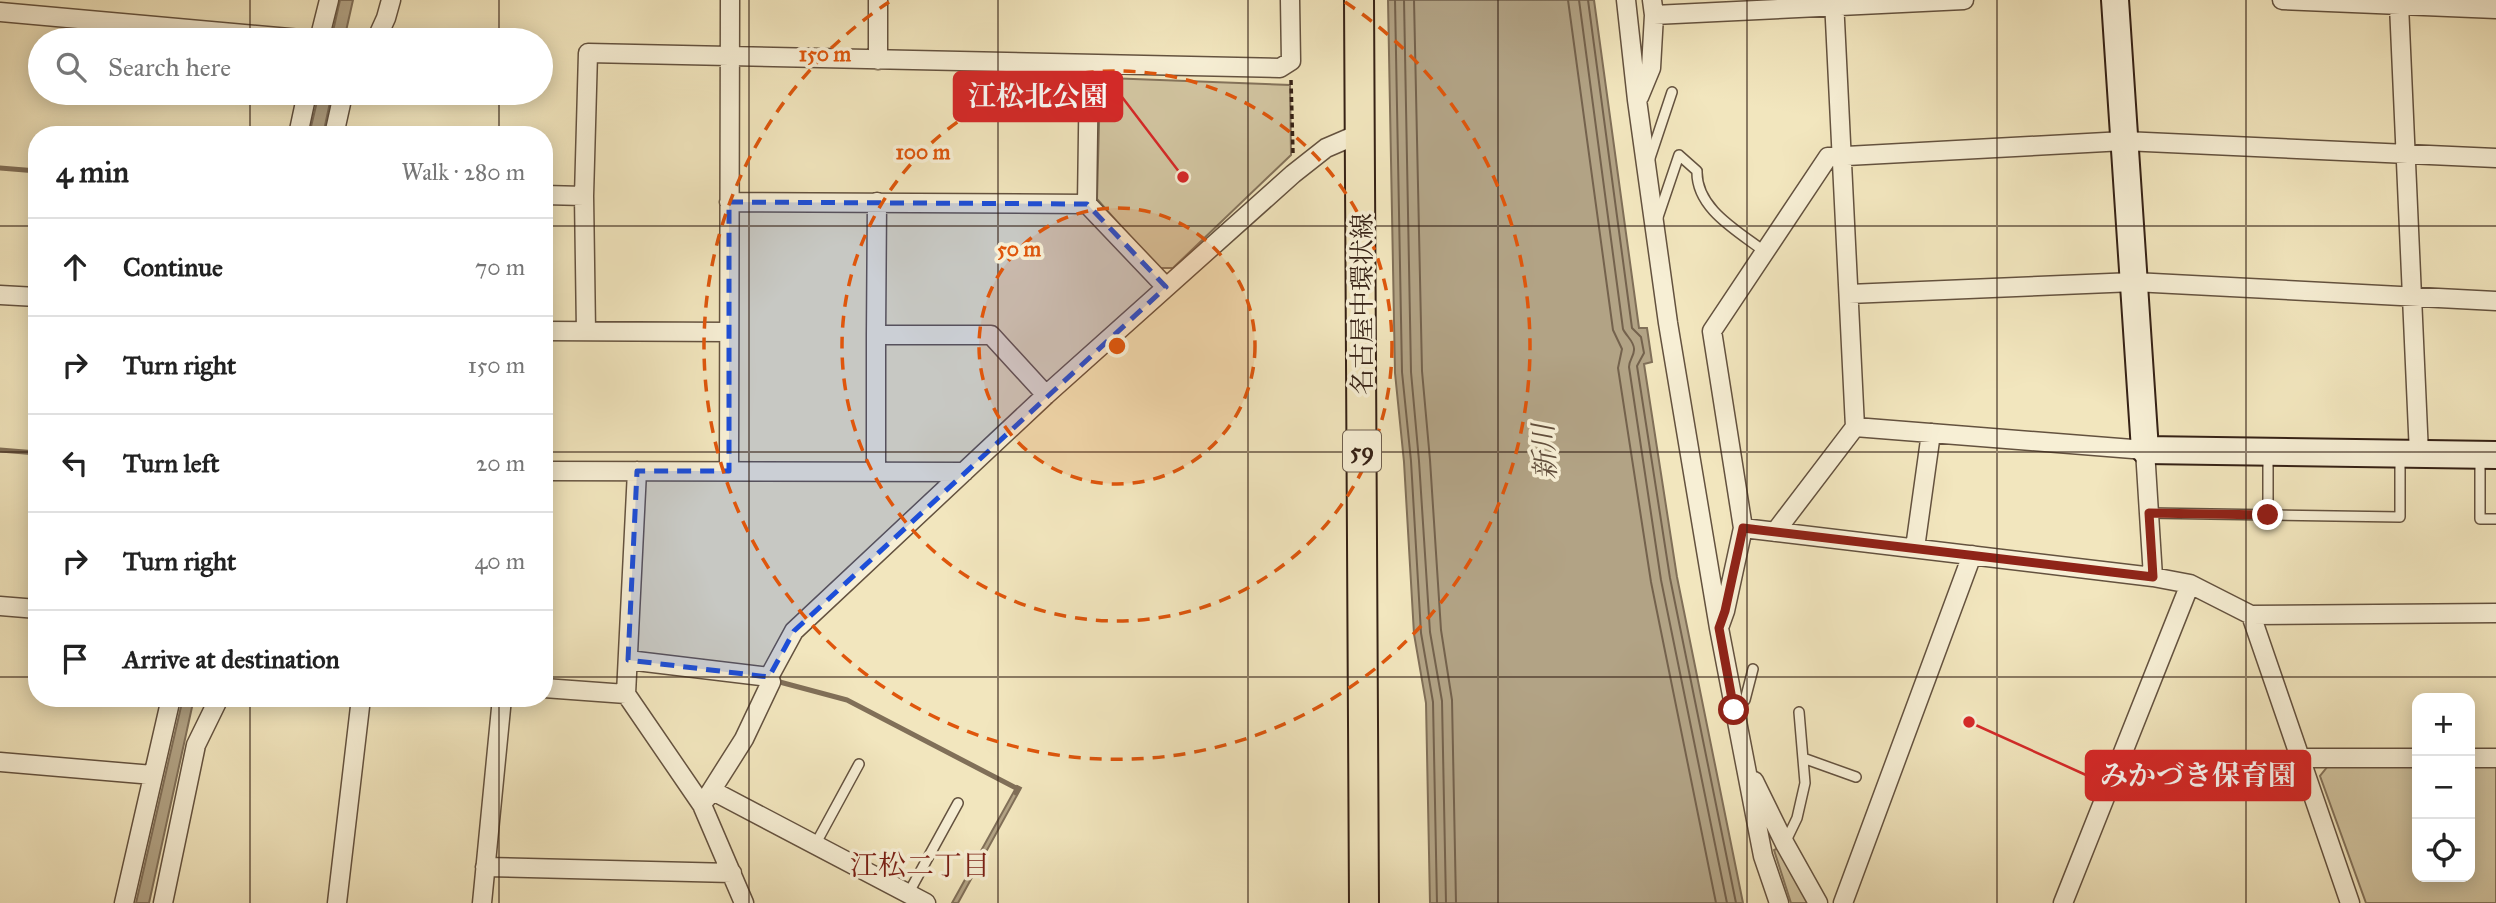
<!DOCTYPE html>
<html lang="en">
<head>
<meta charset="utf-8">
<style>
  :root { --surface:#fff; --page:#f2f2f2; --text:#222; --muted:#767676; --line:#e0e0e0 }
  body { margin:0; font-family:"IM FELL Great Primer","Noto Serif JP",serif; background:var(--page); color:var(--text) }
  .controls { position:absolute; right:21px; bottom:21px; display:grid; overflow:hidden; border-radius:14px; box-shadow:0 4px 18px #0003 }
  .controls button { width:63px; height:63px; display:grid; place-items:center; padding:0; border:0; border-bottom:2px solid var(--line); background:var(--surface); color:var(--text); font:35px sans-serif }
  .stop { position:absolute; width:21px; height:21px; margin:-16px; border:5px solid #8f2418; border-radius:50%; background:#fff }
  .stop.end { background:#8f2418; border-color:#fff; box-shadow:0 2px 7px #0008 }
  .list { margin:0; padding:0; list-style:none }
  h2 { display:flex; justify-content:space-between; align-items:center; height:91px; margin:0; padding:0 28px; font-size:30px }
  h2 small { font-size:23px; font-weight:400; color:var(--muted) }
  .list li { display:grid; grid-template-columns:46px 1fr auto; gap:21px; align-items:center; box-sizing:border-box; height:98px; padding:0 28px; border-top:2px solid var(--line) }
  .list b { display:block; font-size:26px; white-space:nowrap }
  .list em { font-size:23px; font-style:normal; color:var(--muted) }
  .icon { flex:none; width:38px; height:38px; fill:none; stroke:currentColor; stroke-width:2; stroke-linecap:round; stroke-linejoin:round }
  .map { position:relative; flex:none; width:2496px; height:903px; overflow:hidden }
  .search { position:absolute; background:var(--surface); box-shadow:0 4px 18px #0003; left:28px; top:28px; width:525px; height:77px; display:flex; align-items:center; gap:18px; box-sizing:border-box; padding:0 24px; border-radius:38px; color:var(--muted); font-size:26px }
  .panel { position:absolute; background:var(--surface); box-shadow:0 4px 18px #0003; left:28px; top:126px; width:525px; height:581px; border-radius:28px }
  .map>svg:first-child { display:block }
  .green { fill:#d2c5a1; stroke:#84735b; stroke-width:2 }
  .water { fill:#b2a385; stroke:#806f58; stroke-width:2 }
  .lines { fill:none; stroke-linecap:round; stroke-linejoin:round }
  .shore { stroke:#74624d; stroke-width:2 }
  .stream { stroke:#806f58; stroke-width:5 }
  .lane-casing { stroke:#64523f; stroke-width:12 }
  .street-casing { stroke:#64523f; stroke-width:21 }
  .secondary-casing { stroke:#352115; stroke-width:30 }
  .primary-casing { stroke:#352115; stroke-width:32 }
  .path { stroke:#352115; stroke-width:3.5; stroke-dasharray:5 3.5; stroke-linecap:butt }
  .lane { stroke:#f7efd5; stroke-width:9 }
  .street { stroke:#f7efd5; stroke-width:18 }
  .secondary { stroke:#f7efd5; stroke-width:26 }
  .primary { stroke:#f2e6be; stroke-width:28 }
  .route { stroke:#8f2418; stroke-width:9 }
  .marked { fill:#1d4ed8; fill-opacity:0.2; stroke:#1d4ed8; stroke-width:5; stroke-dasharray:14 9; stroke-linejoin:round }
  .grid { fill:none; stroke:#352115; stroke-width:2; stroke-opacity:0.55 }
  .ring { fill:none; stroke:#df560c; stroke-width:3.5; stroke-dasharray:12 9 }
  .labels { text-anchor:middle; stroke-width:7; stroke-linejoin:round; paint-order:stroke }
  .shield { fill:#f7efd5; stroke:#6f5f4f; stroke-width:2 }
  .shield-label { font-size:24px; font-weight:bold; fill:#352115 }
  .street-label { font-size:26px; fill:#352115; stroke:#f7efd5 }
  .water-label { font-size:28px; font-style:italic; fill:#614e3c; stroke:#f7efd5 }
  .neighbourhood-label { font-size:28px; fill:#7a1f14; stroke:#f7efd5 }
  .centre { fill:#df560c; stroke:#f7efd5; stroke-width:3.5 }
  .ring-label { font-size:21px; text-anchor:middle; font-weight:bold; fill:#df560c; stroke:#f7efd5; stroke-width:7; stroke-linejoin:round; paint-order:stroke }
  .leader { fill:none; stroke:#d62828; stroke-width:2.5 }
  .callout-dot { fill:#d62828; stroke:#f7efd5; stroke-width:2.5 }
  .callout { fill:#d62828; stroke:#d62828; stroke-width:2.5 }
  .callout-label { font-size:28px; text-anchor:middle; font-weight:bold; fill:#fff }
</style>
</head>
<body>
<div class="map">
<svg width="2496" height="903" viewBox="0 0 2496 903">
  <rect width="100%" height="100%" fill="#f2e6be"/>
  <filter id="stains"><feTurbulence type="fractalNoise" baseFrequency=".00286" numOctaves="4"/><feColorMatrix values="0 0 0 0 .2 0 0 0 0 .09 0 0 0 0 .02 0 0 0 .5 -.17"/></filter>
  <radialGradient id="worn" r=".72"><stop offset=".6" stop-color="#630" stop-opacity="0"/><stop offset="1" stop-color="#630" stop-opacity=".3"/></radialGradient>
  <path class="green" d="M1107,78L1290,85L1291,155L1173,268H1158L1097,199L1100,87Z
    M2328,766H2417V877H2470V766H2496V903H2366L2320,776Z
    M1781,847L1812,903H1791L1774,850Z"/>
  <path class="water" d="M340,0H353L344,40H331Z
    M1388,0H1594L1639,328H1647L1652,362L1644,364L1677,577L1743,903H1430L1426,703L1414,634L1404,462L1395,373Z
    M319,93H332L323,135H309Z
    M183,698H194L149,903H136Z
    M1017,786L1021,788L958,903H952Z"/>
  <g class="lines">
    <path class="shore" d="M1395,0L1402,372L1411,461L1421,633L1433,702L1437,903
      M1404,0L1411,372L1419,461L1430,632L1442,701L1446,903
      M1414,0L1422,371L1430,460L1441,630L1452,700L1456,903
      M1568,0L1613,330L1622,349L1618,368L1651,582L1716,903
      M1579,0L1623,329C1626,336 1635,342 1634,350C1634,356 1629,360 1629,367L1661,580L1727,903
      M1588,0L1632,328L1641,337L1644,353L1637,366L1670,578L1736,903"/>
    <path class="stream" d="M0,168L37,171
      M0,450L37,453
      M776,681L847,700L1016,788L1018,789L1016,793"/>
    <g class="lane-casing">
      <path id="lane" d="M1649,161L1672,92
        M1657,220L1679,155L1697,171C1696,209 1738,231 1765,252
        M2480,456V519H2496
        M2149,513L2400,517V455
        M2268,515V454
        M1735,709L1745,700L1753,669
        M1803,758L1856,777
        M1785,843L1797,818L1805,783L1799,712
        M815,845L859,764
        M908,894L958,803"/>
    </g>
    <g class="street-casing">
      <path id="street" d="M878,0V60
        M1626,0L1637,100L1668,323L1719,628L1763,856L1779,903
        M1652,0L1654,15L1964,0
        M1834,0L1855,427L2145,450L2153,577
        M2282,0L2496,9
        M2399,5L2419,454
        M0,12L312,40
        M319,40L329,0
        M376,40L386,18L391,0
        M1089,64L1087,204L1166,287
        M1639,97L1651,68L1654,15
        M298,135L307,93
        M334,135L342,99L346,93
        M2496,158L2124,141L1828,157L1712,331L1743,528L2153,577L2190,584L2251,615L2496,613
        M544,195L584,196
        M729,202L1087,204
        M877,202L876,335H991L1046,395
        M1849,294L2134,282L2496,301
        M0,295L37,297
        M544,331L729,332
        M586,331L584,196L588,53L1280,68L1291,61L1290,0
        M544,471L964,472
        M637,471L626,694L702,805L744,903
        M729,471L730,0
        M876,472V335
        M1775,532L1855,427
        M1915,548L1931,433
        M0,606L37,609
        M2251,615L2350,903
        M1720,625L1725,611L1743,528
        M628,660L769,677L794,631L1046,395L1293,174L1326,148L1361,133
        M544,688L626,694
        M2300,758H2417
        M2470,758H2496
        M0,762L153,775
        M1754,781L1785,844L1818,903
        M713,791L926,903
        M706,799L744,739L771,682L769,677
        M485,867L732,873
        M124,903L171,698
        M163,903L196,745L219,698
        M337,903L361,698
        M482,903L502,698
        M1843,903L1972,555
        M2063,903L2190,584"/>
    </g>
    <g class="secondary-casing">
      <path id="secondary" d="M2115,0L2145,450L2496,455"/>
    </g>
    <g class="primary-casing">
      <path id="primary" d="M1359,0L1364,903"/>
    </g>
    <path class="path" d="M1291,80L1293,153"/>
    <use href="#lane" class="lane"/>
    <use href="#street" class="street"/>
    <use href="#secondary" class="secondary"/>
    <use href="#primary" class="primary"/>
  </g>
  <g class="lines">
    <path class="route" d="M1734,710L1719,628L1725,611L1743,528L2153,577L2149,513L2268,515"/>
  </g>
  <path class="marked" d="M729,202L1087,204L1166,287L794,631L769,677L628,660L637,471H729Z"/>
  <path class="grid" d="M250,0V40M499,0V40M749,0V903M998,0V903M1248,0V903M1498,0V903M1747,0V903M1997,0V903M2246,0V903M250,93V135M499,93V135M0,226H37M544,226H2496M0,452H37M544,452H2496M0,677H37M544,677H2496M250,698V903M499,698V903"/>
  <circle cx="1117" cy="346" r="138" fill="#df560c" fill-opacity=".12"/>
  <g class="ring">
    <circle cx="1117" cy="346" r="138"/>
    <circle cx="1117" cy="346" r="275"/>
    <path d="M1345 2A413 413 0 1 1 889 2"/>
  </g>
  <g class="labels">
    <rect class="shield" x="1343" y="430.5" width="38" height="41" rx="5"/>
    <g class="shield-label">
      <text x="1362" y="459">59</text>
    </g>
    <g class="street-label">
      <text transform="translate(1362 304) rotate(-90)" y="9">名古屋中環状線</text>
    </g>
    <g class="water-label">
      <text transform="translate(1544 452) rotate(-93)" y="10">新川</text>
    </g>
    <g class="neighbourhood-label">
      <text x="920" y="875">江松二丁目</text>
    </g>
  </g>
  <circle cx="1117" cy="346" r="10" class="centre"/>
  <g class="ring-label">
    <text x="825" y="61">150 m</text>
    <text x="923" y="159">100 m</text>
    <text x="1019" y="256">50 m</text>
  </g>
  <path class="leader" d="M1183 177L1122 97M1969 722L2086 775"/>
  <g class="callout-dot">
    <circle cx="1183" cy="177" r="7"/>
    <circle cx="1969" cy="722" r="7"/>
  </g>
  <g class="callout">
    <rect x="954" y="72" width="168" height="49" rx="7"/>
    <rect x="2086" y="751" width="224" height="49" rx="7"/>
  </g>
  <g class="callout-label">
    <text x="1038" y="106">江松北公園</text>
    <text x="2198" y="785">みかづき保育園</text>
  </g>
  <rect width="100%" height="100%" filter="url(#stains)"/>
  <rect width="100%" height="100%" fill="url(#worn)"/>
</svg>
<div class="controls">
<button>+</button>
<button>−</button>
<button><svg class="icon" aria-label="locate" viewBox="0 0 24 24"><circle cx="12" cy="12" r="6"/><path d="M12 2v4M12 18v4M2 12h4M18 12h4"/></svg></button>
</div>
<div class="stop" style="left:1734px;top:710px"></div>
<div class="stop end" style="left:2268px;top:515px"></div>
<div class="search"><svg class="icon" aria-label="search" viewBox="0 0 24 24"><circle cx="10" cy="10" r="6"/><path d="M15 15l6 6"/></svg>Search here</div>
<section class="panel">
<h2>4 min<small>Walk · 280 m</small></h2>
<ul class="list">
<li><svg class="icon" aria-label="ahead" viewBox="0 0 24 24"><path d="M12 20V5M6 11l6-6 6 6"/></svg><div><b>Continue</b></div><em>70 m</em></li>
<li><svg class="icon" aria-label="right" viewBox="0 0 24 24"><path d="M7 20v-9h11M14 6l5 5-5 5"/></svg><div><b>Turn right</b></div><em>150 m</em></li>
<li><svg class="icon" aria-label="left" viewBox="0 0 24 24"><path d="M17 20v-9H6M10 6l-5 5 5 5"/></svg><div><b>Turn left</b></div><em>20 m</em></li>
<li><svg class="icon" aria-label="right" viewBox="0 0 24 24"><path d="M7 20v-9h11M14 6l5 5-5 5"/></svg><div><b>Turn right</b></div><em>40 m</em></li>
<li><svg class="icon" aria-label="arrive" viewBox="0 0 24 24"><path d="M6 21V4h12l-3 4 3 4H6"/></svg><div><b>Arrive at destination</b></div></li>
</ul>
</section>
</div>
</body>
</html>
